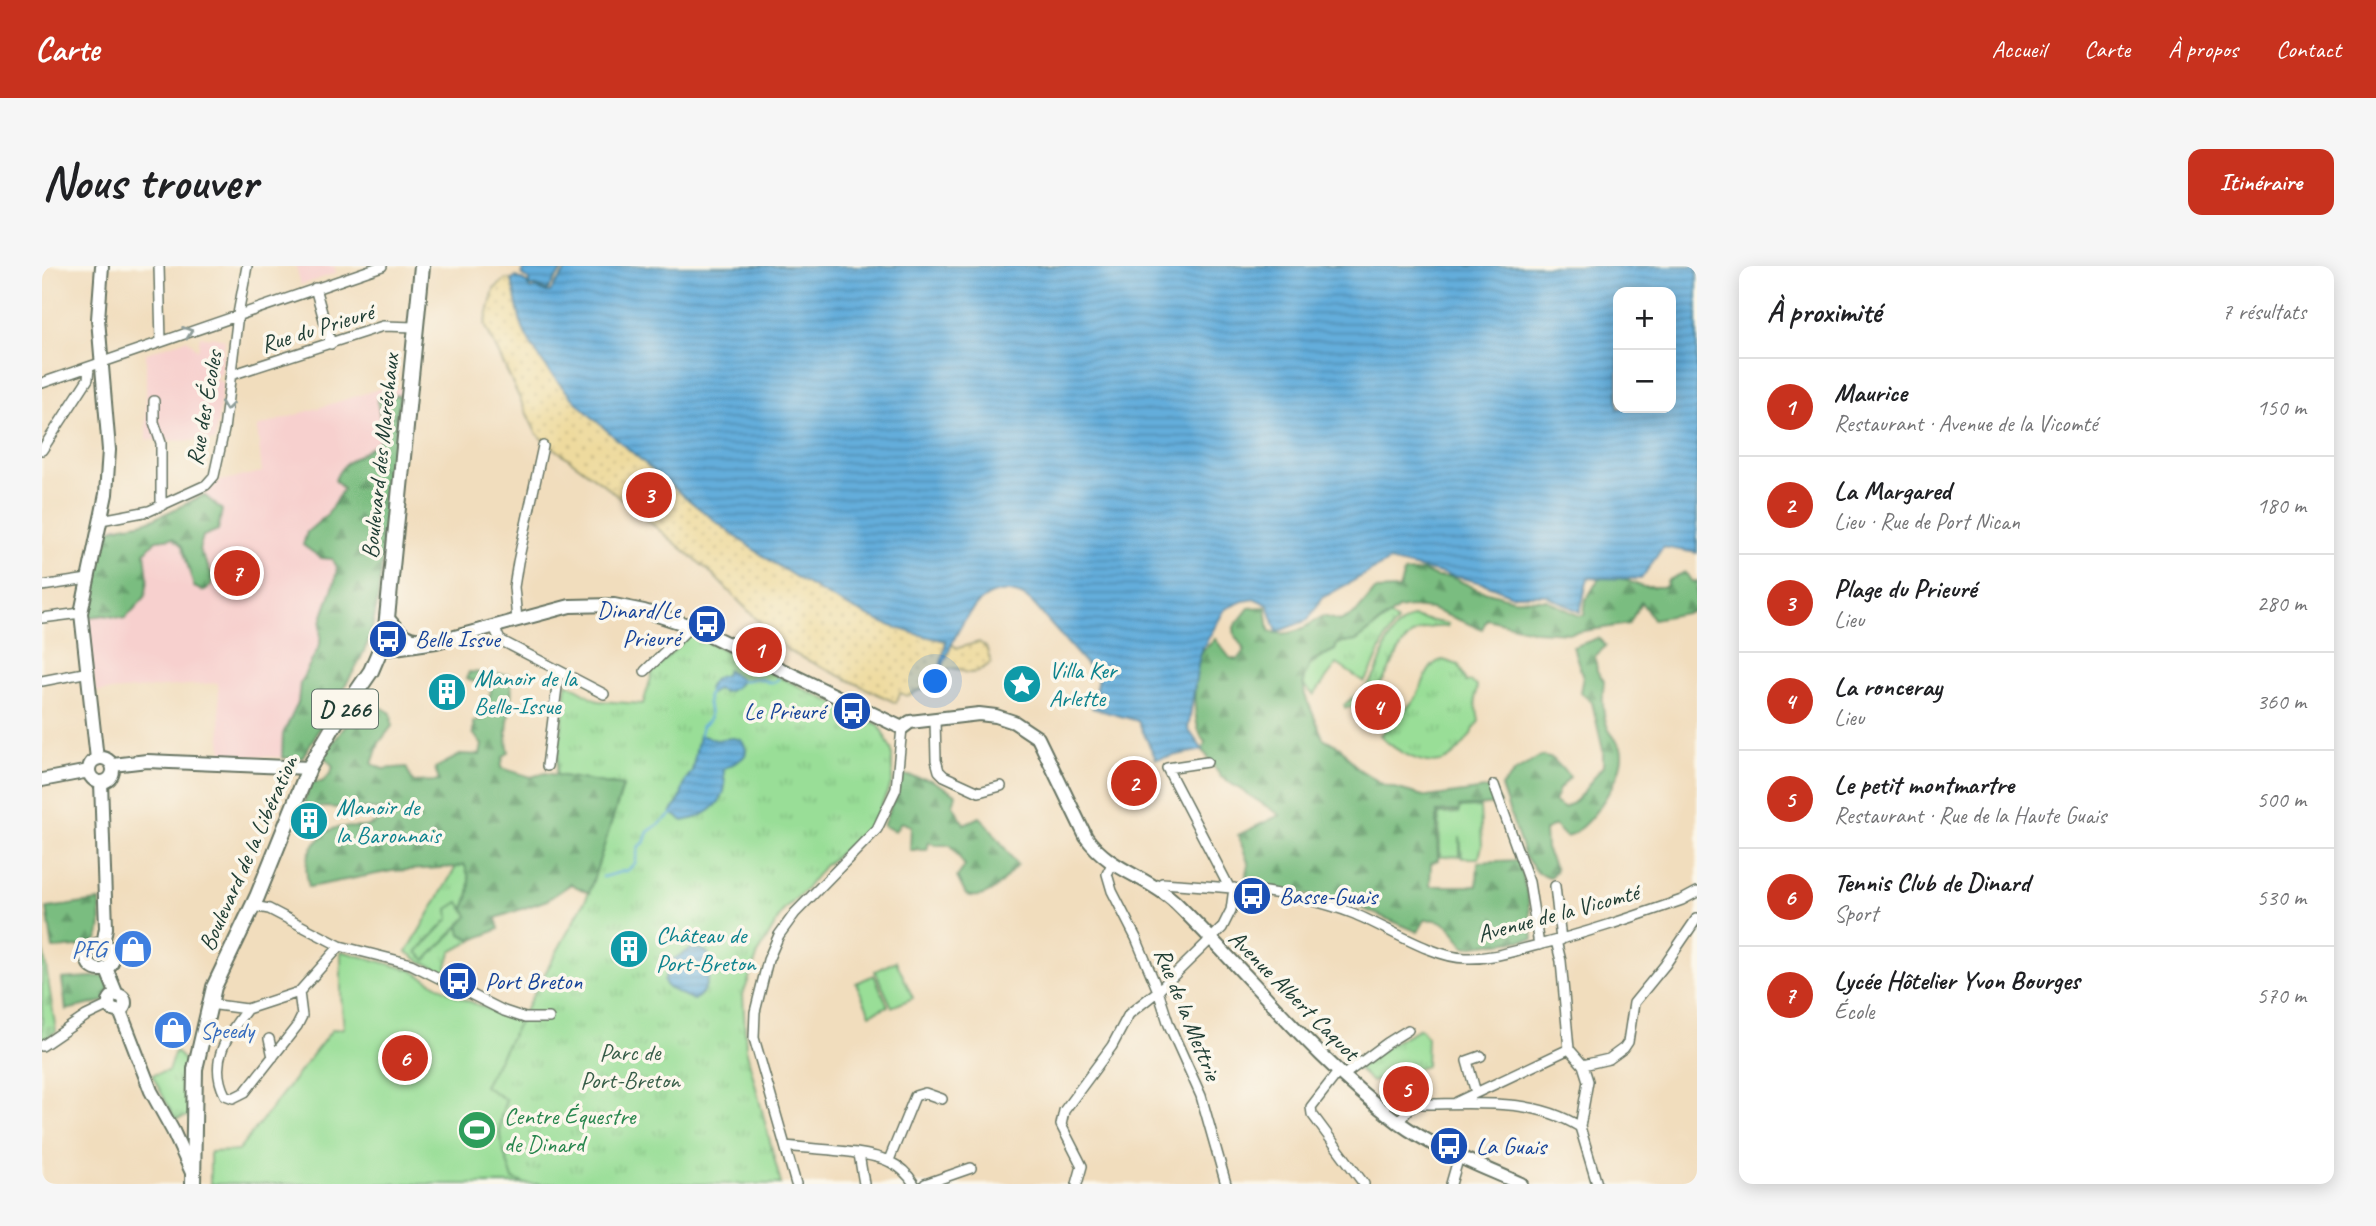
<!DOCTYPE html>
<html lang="fr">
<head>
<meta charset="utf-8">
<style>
  :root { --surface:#fff; --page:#f6f6f6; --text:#202124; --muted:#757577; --line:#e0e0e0; --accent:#c8321e }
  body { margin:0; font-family:Caveat,sans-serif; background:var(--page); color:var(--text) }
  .controls { position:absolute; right:21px; top:21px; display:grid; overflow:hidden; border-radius:14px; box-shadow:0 4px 18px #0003 }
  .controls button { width:63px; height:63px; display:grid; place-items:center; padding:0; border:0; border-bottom:2px solid var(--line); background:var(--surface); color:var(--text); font:35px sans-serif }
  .you { position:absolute; left:894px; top:416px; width:24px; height:24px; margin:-18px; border:5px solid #fff; border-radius:50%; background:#1a73e8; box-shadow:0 0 0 10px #1a73e833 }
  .badge { display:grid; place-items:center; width:46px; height:46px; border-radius:50%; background:var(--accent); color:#fff; font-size:23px; font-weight:700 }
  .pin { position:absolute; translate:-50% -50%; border:4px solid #fff; box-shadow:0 2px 7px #0006 }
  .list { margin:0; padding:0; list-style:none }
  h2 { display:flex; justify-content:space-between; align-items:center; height:91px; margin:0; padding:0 28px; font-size:30px }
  h2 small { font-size:23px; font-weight:400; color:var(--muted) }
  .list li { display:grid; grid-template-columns:46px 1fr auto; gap:21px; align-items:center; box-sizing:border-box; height:98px; padding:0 28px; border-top:2px solid var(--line) }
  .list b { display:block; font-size:26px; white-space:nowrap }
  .list p { margin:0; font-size:23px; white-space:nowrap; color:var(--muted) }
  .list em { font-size:23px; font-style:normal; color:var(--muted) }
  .map { position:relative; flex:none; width:1655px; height:918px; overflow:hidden; border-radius:14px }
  header { display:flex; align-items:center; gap:42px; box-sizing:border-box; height:98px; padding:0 35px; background:var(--accent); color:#fff }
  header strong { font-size:33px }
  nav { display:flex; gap:38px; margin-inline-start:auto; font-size:24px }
  .intro { display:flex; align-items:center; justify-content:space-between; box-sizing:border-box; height:168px; padding:0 42px }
  h1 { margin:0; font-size:49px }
  .button { padding:18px 32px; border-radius:14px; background:var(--accent); color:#fff; font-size:24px; font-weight:700 }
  main { display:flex; gap:42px; padding:0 42px }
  aside { flex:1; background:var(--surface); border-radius:14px; box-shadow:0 4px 18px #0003 }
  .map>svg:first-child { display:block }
  .built { fill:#f7d0ce }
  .grass { fill:url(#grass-tufts); stroke:#5c8e66; stroke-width:2 }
  .forest { fill:url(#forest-firs); stroke:#4c7d5a; stroke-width:2 }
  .sand { fill:url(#sand-dots); stroke:#868c69; stroke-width:2 }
  .cemetery { fill:url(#cemetery-stones); stroke:#5c8e66; stroke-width:2 }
  .garden { fill:#99de97; stroke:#5c8e66; stroke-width:2 }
  .water { fill:url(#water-rules); stroke:#417588; stroke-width:2; fill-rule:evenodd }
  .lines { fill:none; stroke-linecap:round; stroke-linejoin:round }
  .stream { stroke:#63addb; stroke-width:2.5 }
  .street-casing { stroke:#687564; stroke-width:12 }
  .secondary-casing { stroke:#687564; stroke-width:16 }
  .primary-casing { stroke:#687564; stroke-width:18 }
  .street { stroke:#fff; stroke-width:9 }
  .secondary { stroke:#fff; stroke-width:12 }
  .primary { stroke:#fff; stroke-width:14 }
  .oneway { stroke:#8f9e9a }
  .labels { text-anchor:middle; stroke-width:7; stroke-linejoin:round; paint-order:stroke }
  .shield { fill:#fbf7ec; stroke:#61756b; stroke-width:2 }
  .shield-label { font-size:23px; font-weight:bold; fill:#1f3d34 }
  .street-label { font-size:24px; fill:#1f3d34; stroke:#fbf7ec }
  .transit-label { font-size:24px; fill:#164399; stroke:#fbf7ec; text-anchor:start }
  .culture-label { font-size:24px; fill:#0d838f; stroke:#fbf7ec; text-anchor:start }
  .shop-label { font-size:24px; fill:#366cbe; stroke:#fbf7ec; text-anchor:end }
  .park-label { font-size:24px; fill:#375d48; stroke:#fbf7ec }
  .leisure-label { font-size:24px; fill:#27864d; stroke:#fbf7ec; text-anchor:start }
</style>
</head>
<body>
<header>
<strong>Carte</strong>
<nav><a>Accueil</a><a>Carte</a><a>À propos</a><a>Contact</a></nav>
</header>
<div class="intro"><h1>Nous trouver</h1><a class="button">Itinéraire</a></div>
<main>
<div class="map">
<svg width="1655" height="918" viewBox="0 0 1655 918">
  <defs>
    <pattern id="grass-tufts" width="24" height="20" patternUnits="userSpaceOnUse" patternTransform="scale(1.75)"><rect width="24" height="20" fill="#99de97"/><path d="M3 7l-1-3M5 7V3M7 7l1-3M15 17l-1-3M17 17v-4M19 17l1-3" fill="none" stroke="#83bf83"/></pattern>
    <pattern id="forest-firs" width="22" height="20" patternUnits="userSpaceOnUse" patternTransform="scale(1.75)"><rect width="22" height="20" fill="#7abd80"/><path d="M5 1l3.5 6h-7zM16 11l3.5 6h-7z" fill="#639b6a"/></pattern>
    <pattern id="sand-dots" width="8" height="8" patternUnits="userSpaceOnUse" patternTransform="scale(1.75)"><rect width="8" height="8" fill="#eeda9e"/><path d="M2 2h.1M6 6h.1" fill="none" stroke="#ccbc89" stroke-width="1.8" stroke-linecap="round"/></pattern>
    <pattern id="cemetery-stones" width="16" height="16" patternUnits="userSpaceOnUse" patternTransform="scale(1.75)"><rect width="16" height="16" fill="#99de97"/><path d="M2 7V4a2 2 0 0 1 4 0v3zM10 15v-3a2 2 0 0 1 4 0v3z" fill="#83bf83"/></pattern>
    <pattern id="water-rules" width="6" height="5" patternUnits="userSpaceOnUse" patternTransform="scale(1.75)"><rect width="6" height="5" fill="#63addb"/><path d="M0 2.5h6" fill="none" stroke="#518eb2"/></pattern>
  </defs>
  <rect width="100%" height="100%" fill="#fbf7ec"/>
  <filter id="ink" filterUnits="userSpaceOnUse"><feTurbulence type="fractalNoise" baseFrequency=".0143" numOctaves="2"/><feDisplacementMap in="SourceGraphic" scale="14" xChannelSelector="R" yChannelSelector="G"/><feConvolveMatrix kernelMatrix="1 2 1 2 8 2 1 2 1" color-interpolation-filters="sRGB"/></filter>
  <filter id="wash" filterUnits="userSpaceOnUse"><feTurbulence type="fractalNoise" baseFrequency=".00686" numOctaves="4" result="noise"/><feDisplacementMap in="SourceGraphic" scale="28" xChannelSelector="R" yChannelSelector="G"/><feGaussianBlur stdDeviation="1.57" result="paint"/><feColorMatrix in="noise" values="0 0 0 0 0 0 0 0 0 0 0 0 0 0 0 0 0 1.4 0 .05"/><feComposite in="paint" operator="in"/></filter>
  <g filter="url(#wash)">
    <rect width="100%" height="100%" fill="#f1ddbd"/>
    <path class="built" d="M254,0H292L294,7L259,19Z
      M158,70L169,72V70L183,73L179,109H176L175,115L181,116L173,175L104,174V87L145,73L156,84Z
      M340,122H359L328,372L316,398L260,492L180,489L176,417L54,426L43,352L62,267L74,259H88L112,252L162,229L177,215L220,206L215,161Z"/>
    <path class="grass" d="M1348,350L1355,356C1337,375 1337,398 1322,416L1295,398L1272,429L1262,420C1258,400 1278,391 1293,384L1295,378L1314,375Z
      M1370,351L1406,358L1405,361C1354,358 1360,393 1334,424C1331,428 1328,435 1324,437C1319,440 1308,441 1303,442L1302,439C1310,432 1321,425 1328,417C1345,395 1337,368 1370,351Z
      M649,368L837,459L850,485V516L829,561L782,600L763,624L741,645L716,688L701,729L704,783L739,918H483L471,913C460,880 452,869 464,834L441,820L545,631L581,521L514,509L525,417L557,435L601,438L611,405Z
      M1401,394L1417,399L1424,416H1428L1435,420L1433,433L1437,455C1429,468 1420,484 1406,493C1386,505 1351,484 1338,469C1351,457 1362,446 1373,433C1381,421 1385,396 1401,394Z
      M423,598C430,615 429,626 422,643L417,637L384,694L417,660L419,668L431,674L409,686L405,700L406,708L376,694L365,686L414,601Z
      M1378,762L1385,771L1384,800L1330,816L1315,802L1348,778Z
      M133,785L147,799V850L133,853L110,809L126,805Z"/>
    <path class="forest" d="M358,129L335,339L328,372L316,398L260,492H240L241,468L256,437L258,417L278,379L279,356L293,315L295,301L290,293L279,292L261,279L265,266L285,249L301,223L293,214C302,190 325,190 341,170L335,132Z
      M162,229L180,244L176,264L161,270L157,284L170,308V319L161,325L152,321L140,280L131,272L114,274L103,286L106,314L103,331L83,353L62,349L43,352L44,341L62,267C76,258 90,260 105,255C125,248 143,238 162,229Z
      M1381,305L1394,311H1409L1435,323L1470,333L1505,334L1537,350L1542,349L1544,334L1559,309L1569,308L1601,321H1624L1625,315L1643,306L1650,316L1655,315V345L1611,353L1599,336L1587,358L1529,367L1493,365L1445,353L1440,363L1389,343L1368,341L1356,343L1314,375L1295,378L1293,384L1270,395L1261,414L1263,429L1281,472L1298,481L1315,502L1342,519L1385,531L1451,522L1458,538L1417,541V545L1395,546L1396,594L1389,597L1388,620H1435L1436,596L1477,594L1486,632L1491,673L1423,681C1413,666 1403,650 1383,654L1376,666L1322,643L1267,629L1202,618L1207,599L1196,569L1238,549L1179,511L1161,484L1163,476C1149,462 1150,402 1161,385C1164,381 1170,377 1173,373L1188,392L1195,394L1203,385L1193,370L1192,361L1207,342L1224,341L1227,365C1248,373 1264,361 1281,350L1298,355L1314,347L1333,324L1357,323L1362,307Z
      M1556,372L1564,380L1553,390L1555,405L1562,415C1560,431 1559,449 1567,464C1570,469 1576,476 1579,482C1587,505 1546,565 1524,571L1512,559L1503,565L1504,583L1514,604L1508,611L1496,607L1483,591L1459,521L1474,505L1499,490L1511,493L1528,511L1517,523L1512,536L1522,542C1540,533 1548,515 1561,500V484L1550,436L1538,426L1541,411L1531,381Z
      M427,406L468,409C474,435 460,459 467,486L461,491L459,502L489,511L503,507L581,520L547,627L529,618L505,634L454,652L457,663L431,674L419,668L417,660L426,650L422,643C429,627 430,615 422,598L414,601L350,605L267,621C262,601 263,585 280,571C284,567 288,563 294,562C313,559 325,566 341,552L342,544L281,541L260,543L269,516H280L289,507L291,500L281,490L317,442L327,434L349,447L350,460L337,477L330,498L341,503L364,501L371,516L397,515L393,502L420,488L438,489L440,479L431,467V456L443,451L449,424L448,420L424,413Z
      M861,509L889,514L914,528L911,539L922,558L938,551L946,559L975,599C961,614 948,636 924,629L915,611L923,600L909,579H894L887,576L885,584H868L869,560L859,556L853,565L841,560Z
      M58,635C61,683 57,679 11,683L5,642Z
      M63,710L70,726L63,735L24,744L20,713Z"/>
    <path class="sand" d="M464,13L470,14L475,36L904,375L916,382L937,376L944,381L949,397C943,401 936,407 928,407C922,407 923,405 917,403C903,400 896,410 894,422L877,424L865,430L858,427L854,437L746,385L666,304L561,218L501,174L494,167L443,59L452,23Z"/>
    <path class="cemetery" d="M0,676L14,765L0,775Z"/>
    <path class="garden" d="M1438,541L1440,579L1437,592H1420L1418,571V590L1398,591L1397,548L1417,547V542Z
      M417,636L426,650L384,694L375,686L407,653L406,643Z
      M299,685L369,704L412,729L458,748L478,754L442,820L464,834C451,868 460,880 471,913L483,918H168V886L196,885L290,764L302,762L299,730Z
      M854,695L871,732L850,741L833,705Z
      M832,709L846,740L828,748L814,717Z"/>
    <path class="water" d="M481,0H523L505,25L495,20H487V14L480,9Z
      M527,0H1655V287L1621,281L1599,313L1546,312L1538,346L1504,329H1470L1441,317L1347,295L1280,332L1266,354L1235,366L1226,339L1214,333L1201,335L1183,343L1158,387L1146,463L1161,484L1114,493L1096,455L1050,442L1056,412C1039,392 1022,373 1005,354C999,347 991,335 983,331C933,306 910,377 896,412L904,375C877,369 853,363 828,351C742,312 663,250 592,188C553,155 509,117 485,71C476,54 474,32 470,14L474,11L485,17L488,23L495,22L502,26H508ZM1576,26H1629V142H1576Z
      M685,403L700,414C696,420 689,425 681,426L675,423L668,428L666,423C670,413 674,411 683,409Z
      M657,469L674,474L691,472L699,474C713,492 694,495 682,503C681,509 683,514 683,520C681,541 660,552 641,555L629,547L638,533L643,515L650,505Z
      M649,683H659L666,687C670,702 666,728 651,734L626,722L622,715L630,694Z"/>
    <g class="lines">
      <path class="stream" d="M699,415L715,412L730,417L736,413
        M658,470L660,460L667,454C670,443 661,434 669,424
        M561,611L586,604L593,597L597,580L602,577L606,566L633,546"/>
    </g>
  </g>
  <g filter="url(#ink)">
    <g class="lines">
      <g class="street-casing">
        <path id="street" d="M117,0L119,76
          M273,22L289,78
          M189,109L341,60L373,61
          M0,117L340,0
          M112,135V156L119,177V240
          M0,184L46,113L47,101
          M59,254L107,245L164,219L172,210L182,164L196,48L205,0
          M0,320L46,313
          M0,352L39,347
          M475,354L472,321L476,296L501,180
          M452,361L458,374L562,428
          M603,405L649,360
          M0,415L47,406
          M893,454L894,494L897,505L902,510L937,526L959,520
          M1165,496L1125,502L1187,621
          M505,500L517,405
          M1452,519L1487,616L1497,679
          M1070,598L1065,608L1070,625L1094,672L1116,725L1127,759L1159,830L1184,918
          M1513,620L1519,674
          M1112,622L1120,617C1183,621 1250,624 1310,647C1341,659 1391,692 1424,692C1447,693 1469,686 1492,680C1542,668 1591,651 1640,634L1655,626
          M211,640L227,643L298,680L369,698L462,745L483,752H507
          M1514,675L1519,695L1527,783L1541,799L1546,815L1538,861
          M167,738L205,743L257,726L298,680
          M205,743C185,769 166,796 183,829L191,832L203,826L255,760L260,750L257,726
          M227,773L231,791
          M0,780L44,750L67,739
          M1541,799L1567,793L1582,782L1586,776L1592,737L1623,699L1655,652
          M1297,805L1269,841L1270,848L1322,918
          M1302,809L1345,777L1366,764
          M1434,827L1425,795L1439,790
          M1415,836L1527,783
          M1356,856L1368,842L1377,838C1431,838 1491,831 1538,861L1555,918
          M744,880C769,883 828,885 848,896C859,901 866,908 872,918
          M817,888L822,918
          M847,894L873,830L883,827L900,833
          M754,918L712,772L713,746L726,694L737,669L753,647L835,563L854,523L860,462
          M883,918L929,902
          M1035,918L1040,900L1019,859L1022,845L1070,780L1087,748L1116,725L1180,662L1189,644L1192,622
          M1409,918L1417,890"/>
      </g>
      <g class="secondary-casing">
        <path id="secondary" d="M345,352C356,363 363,375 379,373
          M339,384L394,376L528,340L572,339L602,345L649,360L860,462L868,456L937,448L954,450L972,456L996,472L1044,571C1068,605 1105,610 1133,636C1208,709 1272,793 1356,856C1393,883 1437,899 1479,918
          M47 504a12 12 0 1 1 24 0a12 12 0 1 1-24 0Z
          M55,493L39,347L64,228L67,184L56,53L60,0
          M71,499L105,495L267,502
          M0,514L47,505
          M59,516L64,662L61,678
          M45 691a13 13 0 1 1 26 0a13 13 0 1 1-26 0Z
          M64,702L75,729
          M67 737a8 8 0 1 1 16 0a8 8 0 1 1-16 0Z
          M78,745L109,825L131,865L151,909"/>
      </g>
      <g class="primary-casing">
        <path id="primary" d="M151,918L153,803L172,721L215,631L267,502L294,456L329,405L343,372L380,0"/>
      </g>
      <use href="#street" class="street"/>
      <use href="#secondary" class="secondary"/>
      <use href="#primary" class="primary"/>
    </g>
    <defs><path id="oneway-chevron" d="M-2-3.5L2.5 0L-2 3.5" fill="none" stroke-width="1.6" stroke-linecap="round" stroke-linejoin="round" transform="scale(1.75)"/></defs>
    <g class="oneway">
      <use href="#oneway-chevron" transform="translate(146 66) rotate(-20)"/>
      <use href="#oneway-chevron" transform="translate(185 140) rotate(97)"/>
    </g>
  </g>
  <defs>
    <g id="bus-disc" transform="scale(2.0125)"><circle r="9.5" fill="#1a4fb4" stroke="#fbf7ec"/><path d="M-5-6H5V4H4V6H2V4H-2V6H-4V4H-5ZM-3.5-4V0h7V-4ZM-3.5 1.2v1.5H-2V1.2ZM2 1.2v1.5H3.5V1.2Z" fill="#fff"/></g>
    <g id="sight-disc" transform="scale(2.0125)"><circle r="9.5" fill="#0f9aa8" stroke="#fbf7ec"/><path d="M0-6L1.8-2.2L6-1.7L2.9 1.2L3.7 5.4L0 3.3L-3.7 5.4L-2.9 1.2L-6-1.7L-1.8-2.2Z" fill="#fff"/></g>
    <g id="building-disc" transform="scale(2.0125)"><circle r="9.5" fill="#0f9aa8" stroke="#fbf7ec"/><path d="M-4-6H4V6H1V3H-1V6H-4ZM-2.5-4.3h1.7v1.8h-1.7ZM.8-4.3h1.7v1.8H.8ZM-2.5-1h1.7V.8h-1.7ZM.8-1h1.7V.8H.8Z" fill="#fff"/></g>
    <g id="shop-disc" transform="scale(2.0125)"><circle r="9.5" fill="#3f7fe0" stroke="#fbf7ec"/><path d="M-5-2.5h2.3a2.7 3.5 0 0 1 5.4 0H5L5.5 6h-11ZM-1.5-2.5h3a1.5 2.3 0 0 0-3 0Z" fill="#fff"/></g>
    <g id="stadium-disc" transform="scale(2.0125)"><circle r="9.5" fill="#2e9e5b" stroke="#fbf7ec"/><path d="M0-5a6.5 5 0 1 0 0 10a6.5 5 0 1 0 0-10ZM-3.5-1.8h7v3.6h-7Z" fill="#fff"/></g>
  </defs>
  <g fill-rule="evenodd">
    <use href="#bus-disc" x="665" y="358"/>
    <use href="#bus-disc" x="346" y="373"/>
    <use href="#sight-disc" x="980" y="418"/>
    <use href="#building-disc" x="405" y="426"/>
    <use href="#bus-disc" x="810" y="445"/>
    <use href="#building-disc" x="267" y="555"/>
    <use href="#bus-disc" x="1210" y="630"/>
    <use href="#shop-disc" x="91" y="683"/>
    <use href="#building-disc" x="587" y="683"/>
    <use href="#bus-disc" x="416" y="715"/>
    <use href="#shop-disc" x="131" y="764"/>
    <use href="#stadium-disc" x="435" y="864"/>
    <use href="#bus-disc" x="1407" y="880"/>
  </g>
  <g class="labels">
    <rect class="shield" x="270" y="423.5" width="66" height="39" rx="5"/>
    <g class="shield-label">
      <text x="303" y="451">D 266</text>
    </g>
    <g class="street-label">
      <text transform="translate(275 62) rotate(-17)" y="8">Rue du Prieuré</text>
      <text transform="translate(162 142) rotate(-80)" y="8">Rue des Écoles</text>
      <text transform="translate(338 190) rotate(-84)" y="8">Boulevard des Maréchaux</text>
      <text transform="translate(206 587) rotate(-66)" y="8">Boulevard de la Libération</text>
      <text transform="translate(1516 647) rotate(-15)" y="8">Avenue de la Vicomté</text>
      <text transform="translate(1252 729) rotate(45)" y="8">Avenue Albert Caquot</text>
      <text transform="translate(1146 748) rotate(68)" y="8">Rue de la Mettrie</text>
    </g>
    <g class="transit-label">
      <text x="638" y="352" text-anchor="end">Dinard/Le<tspan x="638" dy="28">Prieuré</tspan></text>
      <text x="373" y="381">Belle Issue</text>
      <text x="783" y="453" text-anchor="end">Le Prieuré</text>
      <text x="1237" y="638">Basse-Guais</text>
      <text x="443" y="723">Port Breton</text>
      <text x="1434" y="888">La Guais</text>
    </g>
    <g class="culture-label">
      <text x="1007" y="412">Villa Ker<tspan x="1007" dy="28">Arlette</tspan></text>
      <text x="432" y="420">Manoir de la<tspan x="432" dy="28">Belle-Issue</tspan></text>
      <text x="294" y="549">Manoir de<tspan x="294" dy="28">la Baronnais</tspan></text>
      <text x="614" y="677">Château de<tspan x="614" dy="28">Port-Breton</tspan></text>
    </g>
    <g class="shop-label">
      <text x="64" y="691">PFG</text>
      <text x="158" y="772" text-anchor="start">Speedy</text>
    </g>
    <g class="park-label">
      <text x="588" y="794">Parc de<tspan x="588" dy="28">Port-Breton</tspan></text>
    </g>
    <g class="leisure-label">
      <text x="462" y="858">Centre Équestre<tspan x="462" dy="28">de Dinard</tspan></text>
    </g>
  </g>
</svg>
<div class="controls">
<button>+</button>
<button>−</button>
</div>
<div class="you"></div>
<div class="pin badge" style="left:717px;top:384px">1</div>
<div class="pin badge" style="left:1092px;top:517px">2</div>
<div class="pin badge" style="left:607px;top:229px">3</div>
<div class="pin badge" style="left:1336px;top:441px">4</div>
<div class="pin badge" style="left:1364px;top:823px">5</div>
<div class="pin badge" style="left:363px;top:792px">6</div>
<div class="pin badge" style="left:195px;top:307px">7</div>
</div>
<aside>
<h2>À proximité<small>7 résultats</small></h2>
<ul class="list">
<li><span class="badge">1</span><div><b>Maurice</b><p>Restaurant · Avenue de la Vicomté</p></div><em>150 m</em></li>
<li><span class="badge">2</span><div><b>La Margared</b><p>Lieu · Rue de Port Nican</p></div><em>180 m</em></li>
<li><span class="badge">3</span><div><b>Plage du Prieuré</b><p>Lieu</p></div><em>280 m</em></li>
<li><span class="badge">4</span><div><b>La ronceray</b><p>Lieu</p></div><em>360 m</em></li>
<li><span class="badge">5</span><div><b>Le petit montmartre</b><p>Restaurant · Rue de la Haute Guais</p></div><em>500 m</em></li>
<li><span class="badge">6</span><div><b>Tennis Club de Dinard</b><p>Sport</p></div><em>530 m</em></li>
<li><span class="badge">7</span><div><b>Lycée Hôtelier Yvon Bourges</b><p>École</p></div><em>570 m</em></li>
</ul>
</aside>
</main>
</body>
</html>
